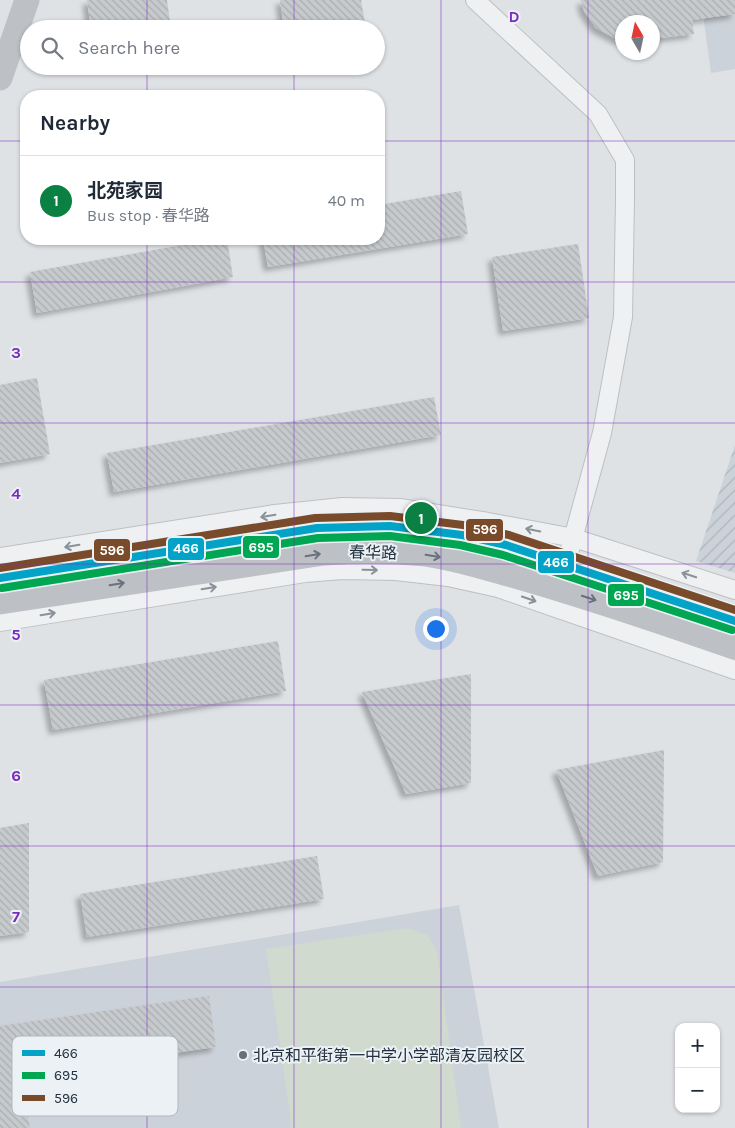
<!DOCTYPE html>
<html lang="en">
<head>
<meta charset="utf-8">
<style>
  :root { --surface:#fff; --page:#f6f6f7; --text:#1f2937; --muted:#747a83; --line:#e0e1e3; --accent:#0b8043 }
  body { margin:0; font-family:Karla,"Noto Sans SC",sans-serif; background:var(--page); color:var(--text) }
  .controls { position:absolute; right:15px; bottom:15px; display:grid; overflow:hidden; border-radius:10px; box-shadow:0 1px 4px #0004 }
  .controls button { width:45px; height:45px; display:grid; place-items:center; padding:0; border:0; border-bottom:1px solid var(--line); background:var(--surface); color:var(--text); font:25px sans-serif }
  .compass { position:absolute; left:615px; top:15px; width:45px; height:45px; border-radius:50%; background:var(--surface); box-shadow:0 1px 4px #0004; rotate:351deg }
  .you { position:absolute; left:435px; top:628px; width:18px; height:18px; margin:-12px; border:4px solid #fff; border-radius:50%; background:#1a73e8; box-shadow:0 0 0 8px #1a73e833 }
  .badge { display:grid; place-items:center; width:32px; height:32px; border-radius:50%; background:var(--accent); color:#fff; font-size:16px; font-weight:700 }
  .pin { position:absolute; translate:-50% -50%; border:2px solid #fff; box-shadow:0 1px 5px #0006 }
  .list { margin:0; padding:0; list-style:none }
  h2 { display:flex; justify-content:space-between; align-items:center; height:65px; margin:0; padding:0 20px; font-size:21px }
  h2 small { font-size:16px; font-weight:400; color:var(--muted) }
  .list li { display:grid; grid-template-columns:32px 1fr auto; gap:15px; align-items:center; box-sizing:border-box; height:90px; padding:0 20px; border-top:1px solid var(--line) }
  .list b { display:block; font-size:19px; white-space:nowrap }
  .list p { margin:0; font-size:16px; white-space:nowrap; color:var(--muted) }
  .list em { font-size:16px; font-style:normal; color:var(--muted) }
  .icon { flex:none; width:28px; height:28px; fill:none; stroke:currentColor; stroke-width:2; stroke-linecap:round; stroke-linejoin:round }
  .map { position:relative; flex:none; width:735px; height:1128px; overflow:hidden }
  .search { position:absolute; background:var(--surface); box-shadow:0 1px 4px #0004; left:20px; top:20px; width:365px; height:55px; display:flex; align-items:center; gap:12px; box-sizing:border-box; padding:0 18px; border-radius:28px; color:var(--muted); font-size:19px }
  .panel { position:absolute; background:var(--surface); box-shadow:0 1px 4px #0004; left:20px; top:90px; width:365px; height:155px; border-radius:20px }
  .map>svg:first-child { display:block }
  .built { fill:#ccd2d9 }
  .industrial { fill:url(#industrial-furrows) }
  .park { fill:#d1dace }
  .building { fill:url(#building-back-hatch); filter:url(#shadow) }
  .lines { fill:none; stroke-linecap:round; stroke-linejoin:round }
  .street-casing { stroke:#bdc0c3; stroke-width:20 }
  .street { stroke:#eef0f2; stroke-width:18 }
  .secondary { stroke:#bdc1c5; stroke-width:25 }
  .bus-1-casing { stroke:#ebf1f5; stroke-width:11 }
  .bus-2-casing { stroke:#ebf1f5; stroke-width:11 }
  .bus-3-casing { stroke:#ebf1f5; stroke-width:11 }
  .bus-1 { stroke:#02a3c7; stroke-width:8 }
  .bus-2 { stroke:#00a651; stroke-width:8 }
  .bus-3 { stroke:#7a4b2a; stroke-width:8 }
  .oneway { stroke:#899199 }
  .oneway2 { stroke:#69727c }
  .grid { fill:none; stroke:#7b2cbf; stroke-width:1; stroke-opacity:0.55 }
  .poi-dot { fill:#65707a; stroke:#ebf1f5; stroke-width:2 }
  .labels { text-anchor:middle; stroke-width:4; stroke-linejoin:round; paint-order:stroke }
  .street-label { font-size:16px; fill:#243240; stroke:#ebf1f5 }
  .poi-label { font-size:16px; fill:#243240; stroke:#ebf1f5; text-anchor:start }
  .key { fill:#ebf1f5; stroke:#afb8bf; stroke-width:1 }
  .key-label { font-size:14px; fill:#243240 }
  .grid-label { font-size:16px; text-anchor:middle; font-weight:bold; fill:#7b2cbf; stroke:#ebf1f5; stroke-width:4; stroke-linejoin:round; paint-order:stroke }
  .line-badge { stroke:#ebf1f5; stroke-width:2 }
  .badge-label { font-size:14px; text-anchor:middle; font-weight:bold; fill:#fff }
</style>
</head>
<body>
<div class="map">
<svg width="735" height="1128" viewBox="0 0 735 1128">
  <defs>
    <pattern id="industrial-furrows" width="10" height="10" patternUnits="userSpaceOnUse" patternTransform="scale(1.25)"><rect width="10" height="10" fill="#ccd2d9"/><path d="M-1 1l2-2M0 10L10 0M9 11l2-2" fill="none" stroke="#afb5bb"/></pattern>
    <pattern id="building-back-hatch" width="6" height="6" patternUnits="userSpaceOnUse" patternTransform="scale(1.25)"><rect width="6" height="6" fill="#c7cacd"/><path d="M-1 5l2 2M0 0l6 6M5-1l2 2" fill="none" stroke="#abaeb1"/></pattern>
    <filter id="shadow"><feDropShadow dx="-4.5" dy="4.5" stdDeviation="2.5" flood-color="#0004"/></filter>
  </defs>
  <rect width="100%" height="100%" fill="#dfe2e5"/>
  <path class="built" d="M701,0H735V69L711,73Z
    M459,905L499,1128H0V982Z"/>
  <path class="industrial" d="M735,445V573L696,561Z"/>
  <path class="park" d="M407,928L427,935L437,951L461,1128H292L266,949Z"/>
  <path class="building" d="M87,0H167L171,29H91Z
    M280,0H361L366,29H284Z
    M581,0H735V14L692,20L694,34L652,39V22H622V42L596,28L584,11Z
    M461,191L468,234L268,267L263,239H379V205Z
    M216,239H227L233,277L37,313L30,272Z
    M578,244L589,318L503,331L492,257Z
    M37,378L50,454L0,463V385Z
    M434,397L441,435L114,492L107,453Z
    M278,641L286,691L53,730L44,680Z
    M471,674V783L406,794L362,692Z
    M664,750L663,862L598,876L556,770Z
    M29,823V932L0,936V828Z
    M317,856L324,899L87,937L80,894Z
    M209,996L216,1047L22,1075L30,1128H0V1026Z"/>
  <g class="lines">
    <g class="street-casing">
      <path id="street" d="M475,0L598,114L625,160V199L623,317L602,433L566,564
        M0,557L275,514L342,507L400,508L488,522L574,538L735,590
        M0,622L305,573L342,570L396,571L448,577L498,588L735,670"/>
    </g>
    <use href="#street" class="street"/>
    <path class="secondary" d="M0,78L27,0
      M0,578L317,528L390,526L462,535L506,545L566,564L735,621
      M0,602L324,553C358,551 392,551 426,554C456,558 486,568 515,576C589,597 662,622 735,647"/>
    <g class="bus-1-casing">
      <path id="bus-1" d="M0,578L317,528L390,526L462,535L506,545L735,621"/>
    </g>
    <g class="bus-2-casing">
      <path id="bus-2" d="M2,588L318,538L390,536L460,545L503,555L732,630"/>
    </g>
    <g class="bus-3-casing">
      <path id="bus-3" d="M0,568L315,518L390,516L463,525L509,535L735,610"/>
    </g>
    <use href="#bus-1" class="bus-1"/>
    <use href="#bus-2" class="bus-2"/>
    <use href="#bus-3" class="bus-3"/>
  </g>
  <defs><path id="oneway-shaft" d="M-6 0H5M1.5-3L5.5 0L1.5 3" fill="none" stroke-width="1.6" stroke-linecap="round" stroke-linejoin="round" transform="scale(1.25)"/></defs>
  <g class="oneway">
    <use href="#oneway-shaft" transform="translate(268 516) rotate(171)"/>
    <use href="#oneway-shaft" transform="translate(533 530) rotate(-169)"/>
    <use href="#oneway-shaft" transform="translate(72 546) rotate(171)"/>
    <use href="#oneway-shaft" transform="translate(370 570) rotate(1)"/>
    <use href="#oneway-shaft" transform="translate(689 575) rotate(-162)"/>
    <use href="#oneway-shaft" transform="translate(209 588) rotate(-9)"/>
    <use href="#oneway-shaft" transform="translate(529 599) rotate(19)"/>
    <use href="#oneway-shaft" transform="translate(48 614) rotate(-9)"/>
  </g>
  <g class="oneway2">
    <use href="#oneway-shaft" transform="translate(313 555) rotate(-9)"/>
    <use href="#oneway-shaft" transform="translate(433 556) rotate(9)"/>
    <use href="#oneway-shaft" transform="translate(117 584) rotate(-9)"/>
    <use href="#oneway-shaft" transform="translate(589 598) rotate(18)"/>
  </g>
  <path class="grid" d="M147,0V29M294,0V29M441,0V1128M588,0V1128M147,66V96M294,66V96M0,141H26M379,141H735M147,239V1128M294,239V1128M0,282H735M0,423H735M0,564H735M0,705H735M0,846H735M0,987H735"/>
  <circle class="poi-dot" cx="243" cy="1055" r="5"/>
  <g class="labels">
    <g class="street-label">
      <text transform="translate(373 552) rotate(1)" y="6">春华路</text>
    </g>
    <g class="poi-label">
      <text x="253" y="1061">北京和平街第一中学小学部清友园校区</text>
    </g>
  </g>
  <rect x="12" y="1036" width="166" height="80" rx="8" class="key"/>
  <rect x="22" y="1050" width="23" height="6" fill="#02a3c7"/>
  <rect x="22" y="1072" width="23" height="7" fill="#00a651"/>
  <rect x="22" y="1095" width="23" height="6" fill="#7a4b2a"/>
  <g class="key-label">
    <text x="54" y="1058">466</text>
    <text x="54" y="1080">695</text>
    <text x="54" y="1103">596</text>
  </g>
  <g class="grid-label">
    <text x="514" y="22">D</text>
    <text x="16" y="358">3</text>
    <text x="16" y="499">4</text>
    <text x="16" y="640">5</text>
    <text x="16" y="781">6</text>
    <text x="16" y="922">7</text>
  </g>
  <g class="line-badge">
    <rect x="465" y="518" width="39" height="24" rx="5" fill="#7a4b2a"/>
    <rect x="242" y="535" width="38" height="24" rx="5" fill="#00a651"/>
    <rect x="167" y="537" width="38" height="24" rx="5" fill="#02a3c7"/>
    <rect x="93" y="538" width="38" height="24" rx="5" fill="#7a4b2a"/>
    <rect x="537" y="550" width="38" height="24" rx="5" fill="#02a3c7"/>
    <rect x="607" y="583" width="38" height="24" rx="5" fill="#00a651"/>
  </g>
  <g class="badge-label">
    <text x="485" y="534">596</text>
    <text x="261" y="552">695</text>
    <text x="186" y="553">466</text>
    <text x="112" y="555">596</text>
    <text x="556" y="567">466</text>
    <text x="626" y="600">695</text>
  </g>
</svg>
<div class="controls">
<button>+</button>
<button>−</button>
</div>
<svg class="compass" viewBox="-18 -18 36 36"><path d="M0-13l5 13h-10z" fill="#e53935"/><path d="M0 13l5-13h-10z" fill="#747a83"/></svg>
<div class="you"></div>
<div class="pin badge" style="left:421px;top:518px">1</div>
<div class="search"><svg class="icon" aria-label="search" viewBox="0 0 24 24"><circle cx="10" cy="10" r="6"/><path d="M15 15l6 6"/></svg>Search here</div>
<section class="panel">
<h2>Nearby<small></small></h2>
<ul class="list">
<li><span class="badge">1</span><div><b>北苑家园</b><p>Bus stop · 春华路</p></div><em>40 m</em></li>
</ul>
</section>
</div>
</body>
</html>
